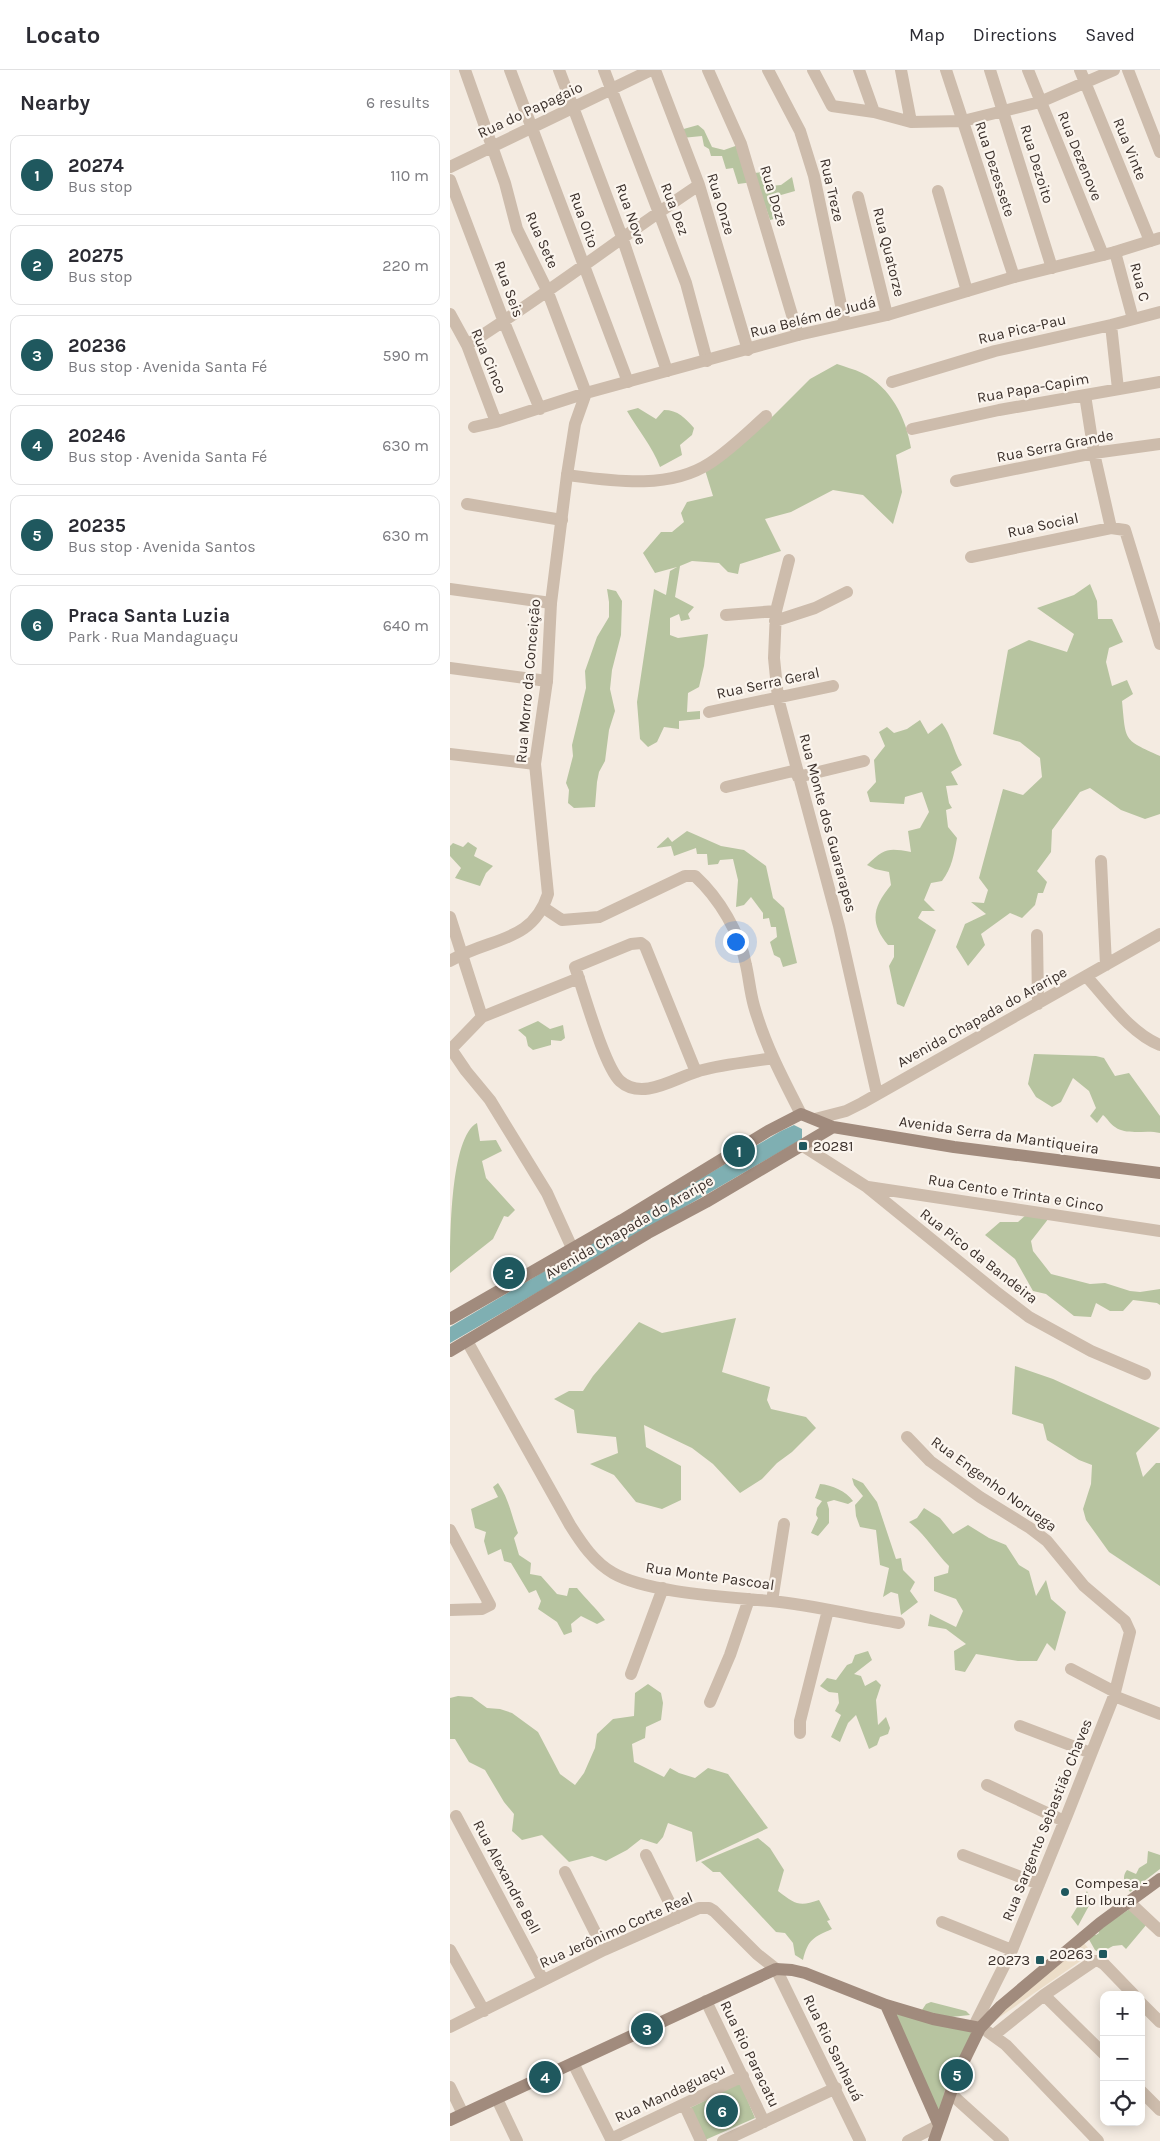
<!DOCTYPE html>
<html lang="en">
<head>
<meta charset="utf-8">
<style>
  :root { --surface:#fff; --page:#f2f2f3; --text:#2b2b33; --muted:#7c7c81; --line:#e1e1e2; --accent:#1f585e }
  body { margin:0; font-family:Karla,sans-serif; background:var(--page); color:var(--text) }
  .controls { position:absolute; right:15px; bottom:15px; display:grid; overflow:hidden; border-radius:10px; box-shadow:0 2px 12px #0003 }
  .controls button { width:45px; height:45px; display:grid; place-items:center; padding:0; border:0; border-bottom:1px solid var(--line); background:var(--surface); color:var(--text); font:25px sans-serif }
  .you { position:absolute; left:285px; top:871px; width:18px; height:18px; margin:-12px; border:4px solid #fff; border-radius:50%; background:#1a73e8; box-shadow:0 0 0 8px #1a73e833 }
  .badge { display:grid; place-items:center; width:32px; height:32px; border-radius:50%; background:var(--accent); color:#fff; font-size:16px; font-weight:700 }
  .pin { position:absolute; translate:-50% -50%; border:2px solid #fff; box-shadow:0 1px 5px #0006 }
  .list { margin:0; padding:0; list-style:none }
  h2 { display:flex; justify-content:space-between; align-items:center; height:65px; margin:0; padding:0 20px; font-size:21px }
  h2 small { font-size:16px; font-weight:400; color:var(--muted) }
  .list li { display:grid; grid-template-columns:32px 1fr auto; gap:15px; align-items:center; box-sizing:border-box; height:80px; margin:0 10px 10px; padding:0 10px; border:1px solid var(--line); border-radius:10px }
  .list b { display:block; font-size:19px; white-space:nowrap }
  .list p { margin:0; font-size:16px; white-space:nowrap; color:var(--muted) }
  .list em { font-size:16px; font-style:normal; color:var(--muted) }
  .icon { flex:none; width:28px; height:28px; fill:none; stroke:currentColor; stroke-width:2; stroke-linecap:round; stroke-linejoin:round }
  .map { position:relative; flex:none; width:710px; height:2071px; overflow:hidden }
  header { display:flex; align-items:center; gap:30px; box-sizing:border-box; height:70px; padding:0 25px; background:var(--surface); border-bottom:1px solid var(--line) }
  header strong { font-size:24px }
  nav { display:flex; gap:28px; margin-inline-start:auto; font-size:18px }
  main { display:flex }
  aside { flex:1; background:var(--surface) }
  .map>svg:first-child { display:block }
  .green { fill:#b7c4a0 }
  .plaza { fill:#ecddc8 }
  .water { fill:#7fafb2 }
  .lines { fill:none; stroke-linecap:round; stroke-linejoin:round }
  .minor { stroke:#cdbcac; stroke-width:12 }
  .tertiary { stroke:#cdbcac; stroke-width:12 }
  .secondary { stroke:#a18b7d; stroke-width:12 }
  .poi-dot { fill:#1f585e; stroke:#fbf5ee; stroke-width:2 }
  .labels { text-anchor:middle; stroke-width:4.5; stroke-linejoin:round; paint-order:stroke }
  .street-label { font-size:15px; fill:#3b302b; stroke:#fbf5ee }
  .poi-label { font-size:15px; fill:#3b302b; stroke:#fbf5ee; text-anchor:start }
</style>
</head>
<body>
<header>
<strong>Locato</strong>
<nav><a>Map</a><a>Directions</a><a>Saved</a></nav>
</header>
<main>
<aside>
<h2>Nearby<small>6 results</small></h2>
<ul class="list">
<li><span class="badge">1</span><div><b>20274</b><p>Bus stop</p></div><em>110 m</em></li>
<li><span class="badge">2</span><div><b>20275</b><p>Bus stop</p></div><em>220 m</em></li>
<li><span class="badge">3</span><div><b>20236</b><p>Bus stop · Avenida Santa Fé</p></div><em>590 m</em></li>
<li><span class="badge">4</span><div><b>20246</b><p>Bus stop · Avenida Santa Fé</p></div><em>630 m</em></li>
<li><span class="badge">5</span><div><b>20235</b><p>Bus stop · Avenida Santos</p></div><em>630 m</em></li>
<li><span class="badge">6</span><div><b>Praca Santa Luzia</b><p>Park · Rua Mandaguaçu</p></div><em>640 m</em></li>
</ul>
</aside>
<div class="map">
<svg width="710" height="2071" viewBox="0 0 710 2071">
  <rect width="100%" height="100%" fill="#f4ebe1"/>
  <path class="green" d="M248,55L254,60L262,77L274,80L291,74L303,112L288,114L283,98L276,99L272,86H261L259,79L254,76L252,66L232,68L230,60Z
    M315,102L319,116L331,115L342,107L345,121L331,125H321L328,148L320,150L304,103Z
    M387,294C395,297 404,299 412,303C441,317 456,348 461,378L446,385L452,422L443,454L413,425L383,420L341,442L315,449L331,481L290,494L288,504L278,502L269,493L242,491L230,496L225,527L244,537L238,544L240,549L231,551L229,544L220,548V565L228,568L258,564L254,596L249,617L238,623L237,642L250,641V649L229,651V659L214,657L207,672L198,677L190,669L187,632L204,519L216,525L220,501L227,497L205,503L193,483L211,462H222L234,452L231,443L237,432L263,426L255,400L323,346L360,309Z
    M188,338L206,349L214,340C228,340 235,348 244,358L242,365L230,375L232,385L210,397C202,376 188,360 177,341Z
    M640,514L647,531L648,549H662L673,572L659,578L656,592L662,616L677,610L683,624L672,631C676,672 673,669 710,686V744L695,749L671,740L640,718L630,722L602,760L601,782L587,801L597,812L593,823H588L585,835L572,848L560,843L531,864L535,875L518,896L506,877L515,854L536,844L521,832L534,833L538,820L529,808L553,719L573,725L592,707L590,688L570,672L543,664L558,580L579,570L617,582L624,564L587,538L624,525Z
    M157,519L166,521L172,531L171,565L162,600L160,619L165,641L159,660L155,691L149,702L147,712L145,737L124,738L118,733L119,720L116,713L123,686L122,675L136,618L135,601L147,567L159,547V532Z
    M470,650L478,664L492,653C502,666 503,681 512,695L501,702L508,715L496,716L499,733L502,738L496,740L498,757L507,768C504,784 502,798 492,811L481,813L474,830L485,841H472L468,848L486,860L454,937L447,934L439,896L444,887V875H438C419,852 423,837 441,815L439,802L425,799L417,795C435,778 438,778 461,782L458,761L470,758L479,742L472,722L455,727L454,734L420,732L417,722L426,712L424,690L435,676L429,662L437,657L444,663L457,659Z
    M237,761L271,776L294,780L316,796L323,828L334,838L347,893L333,897L330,888L324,885L320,872L327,867L326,857H321L319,848L313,849V843L301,827L294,835L286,837L288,810L283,789L270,790L268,794L258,795L257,784H247L246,778L224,786L221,776L206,778L218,767L222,772Z
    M18,772L27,778L24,786L43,796L36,803L30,816L5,808L11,798L0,786V776L3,773L13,777Z
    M88,951L100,959L113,955L115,968L111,971L101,970V975L83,980L78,976L76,967L68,960Z
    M584,984L646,986L654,988L665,1006L679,1003L710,1046V1063C696,1059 677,1066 665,1057C660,1054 657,1048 653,1045L647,1053L640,1046L646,1038L639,1021L623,1008L611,1032L602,1037L586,1027L578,1014Z
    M27,1053L30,1071L46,1070L52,1081L32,1091L36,1108L65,1140L58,1147L54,1146L43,1169L0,1203C0,1169 0,1067 27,1053Z
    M577,1144L599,1148L581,1171L583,1181L601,1204L640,1214L655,1213L680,1221L690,1222L710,1219V1235L707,1233L683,1230L673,1241H660L646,1233L641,1247L624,1246L596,1224L583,1221L565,1189L535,1165L550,1152H568Z
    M286,1248L272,1302L320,1317L317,1330L321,1339L356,1347L366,1358L342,1382L327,1393L312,1409L290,1423L263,1394L242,1378L194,1355L196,1377L231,1396V1430L212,1439L186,1432L164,1405L140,1394L168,1383L166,1367L127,1363L124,1340L104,1329L119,1321H133L143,1306L189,1252L212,1263Z
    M565,1296L603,1309L710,1358L686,1383L693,1407L706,1393H710V1516L659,1482L636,1450L633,1439L641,1414L642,1395L629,1390L597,1370L593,1354L562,1344Z
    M402,1408L413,1413L427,1432L446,1489L451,1488L453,1500L465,1512L460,1521L468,1532L451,1545L448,1524L441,1522L433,1527L439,1498L430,1495L426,1460L410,1457L406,1446L405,1435L413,1426L404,1415Z
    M48,1413C59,1429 61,1444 68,1463L64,1468L69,1485L81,1493L80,1504L91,1506L107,1524L117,1526L119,1518H127C136,1529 146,1538 155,1550L147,1554L131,1546L121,1554L122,1562L114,1565L107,1552L88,1539L91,1531L86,1520L79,1523L61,1493L54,1491L51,1479L38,1485L34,1471L36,1462L25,1458L21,1439L48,1427L43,1417Z
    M370,1414C382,1415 396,1421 403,1431L398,1434L384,1430L377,1432L379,1439V1453L368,1466L361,1463L368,1448L366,1445L367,1438L372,1431L365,1428Z
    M474,1438L490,1448L503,1464L518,1455L539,1468L556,1475L569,1495L579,1501L586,1526L596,1510L601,1529L616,1542L605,1581L597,1573L587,1591H568L526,1584L515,1602L505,1600L504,1581L516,1574L496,1559L478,1556L480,1544L506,1557L513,1541L506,1529L484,1521V1507L498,1503L499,1496C484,1481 477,1466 459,1452L467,1448Z
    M418,1581L422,1590L404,1604L411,1606L415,1616L426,1610L431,1615L426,1630L428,1655L436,1647L440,1658L438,1664L430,1667L427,1675L419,1679L406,1645L398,1653L390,1672L381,1667L391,1645L385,1641L389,1633L388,1623L379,1622L370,1616L377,1608L386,1610L397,1595L402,1593L405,1585Z
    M198,1614L211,1623L213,1633L211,1650L196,1657L195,1668L182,1674L184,1692L214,1707L220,1698L229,1703L245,1708L258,1698L278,1704L318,1758L246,1792L242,1762L218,1753L213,1767L207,1774L191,1769L177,1780L156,1791L142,1786L119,1792L92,1765L72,1770L62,1761L64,1744L54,1732L35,1700L19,1692L5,1669H0V1628L8,1626L22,1627L37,1638L50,1639L62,1643L88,1662L110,1704L125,1715L134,1703L145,1678L147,1664L163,1649L184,1646L185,1623Z
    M308,1768L320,1778L334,1800L328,1821C345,1834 349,1837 369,1830L380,1850L377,1851L382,1859C364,1867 358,1869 353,1890L345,1885L343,1873L335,1863L326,1862L270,1802H263L251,1792Z
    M698,1781L710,1785V1799L680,1822C675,1814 671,1808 677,1800L686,1804L689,1798L697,1793Z
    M637,1821L641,1832L628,1856L621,1847Z
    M681,1838L697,1854L676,1879L672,1875L663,1876L650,1883L645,1880L637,1866L642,1863L646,1865L649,1863L648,1860Z
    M481,1932L516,1941L520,1945L501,1947L470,1943L476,1934Z
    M441,1939L524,1956L488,2059Z
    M288,2014L291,2015L305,2048L255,2070L240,2038Z"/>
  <path class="plaza" d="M631,1869L642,1883L547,1949L550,1937Z"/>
  <path class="water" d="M344,1055L352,1059V1069L0,1273V1257L331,1061Z"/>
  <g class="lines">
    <path class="minor" d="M15,0L55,113L67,159L97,220L136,323L46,352L24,357
      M60,0L178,312
      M109,0L172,167L217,301
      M154,0L236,213L257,291
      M205,0L249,115L298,280
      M258,0L291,74L348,265
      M318,0L350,61L364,106L395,254
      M363,0L382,36L424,42L461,52L513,51L590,32L664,0
      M409,0L424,42
      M451,0L461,52
      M496,0L564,207
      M540,0L602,198
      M578,0L653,185
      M630,0L700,171
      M678,0L710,82
      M0,97L201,0
      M0,110L54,252L90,339
      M488,121L517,221
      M408,127L437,245
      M665,182L683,249
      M0,244L17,275L46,352
      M661,255L668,319
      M17,275C96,225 171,167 249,115
      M442,312L545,281L661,255L710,242
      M635,325L644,383L661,458
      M462,359L549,340L710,312
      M117,405C163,411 219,420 260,393C280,380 298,362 316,346
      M506,411L644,383L710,374
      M17,434L112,450
      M521,487L661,458L675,460L710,574
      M339,490L326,541L324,588L328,628L389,856L427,1024
      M0,519L101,533
      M276,545L326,541
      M325,551L365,538L397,522
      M0,598L97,611
      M259,642L383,616
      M0,684L85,694
      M348,707L414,691
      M276,717L347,700
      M651,791L656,895
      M94,838L112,850L149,847L235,806H245C269,828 290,863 296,895C299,908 300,922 304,936C315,975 333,1009 351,1044
      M0,847L32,947
      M587,865L588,934
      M636,906C658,930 680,963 710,975
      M246,1002L195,876L191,873L181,874L125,897C134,922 154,996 170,1011C192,1031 225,1008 246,1002C270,994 297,993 322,988
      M365,1049L396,1041L412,1033L710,864
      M353,1076L417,1117L545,1221L579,1247L641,1281L695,1304
      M418,1117L710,1161
      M122,1178L97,1123L40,1030L16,1001L1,979L32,947L129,908
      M17,1271L120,1455C132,1474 144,1492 163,1503C197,1523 280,1527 321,1531C363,1535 406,1546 449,1553
      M457,1367L480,1391L530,1427L580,1458L597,1471L634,1516L675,1551L680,1562L664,1626L617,1745L562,1880L524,1956
      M0,1460L40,1535L32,1539L0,1540
      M322,1531L334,1454
      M621,1599L665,1622
      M181,1604L213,1518
      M664,1626L710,1644
      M260,1632L280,1585L299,1529
      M570,1656L641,1683
      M350,1663V1651L378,1540
      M537,1715L614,1751
      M6,1746L93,1910
      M196,1785L227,1848
      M513,1785L589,1814
      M115,1802L154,1880
      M679,1832L710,1861
      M492,1852L562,1880
      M0,1880L34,1941
      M594,1925L654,1984
      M256,1931L314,2052
      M691,1933L710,1952
      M0,1957L154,1880L249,1838H259L264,1841L307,1884L326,1899L410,2071
      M538,1962L556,1975L648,2071
      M544,1965L594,1925L644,1891H649L654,1894L684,1925
      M123,1993L162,2071
      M0,2017L13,2044
      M691,2021L710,2040
      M500,2023L553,2071
      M47,2029L67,2071
      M234,2034L251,2071
      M161,2069L293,2006
      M273,2071L386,2018
      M458,2071L489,2055"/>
    <path class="tertiary" d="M0,891C39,867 82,874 98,824L85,694L97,611L101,533L117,405L125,354L136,323L348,265L437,245L564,207L665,182L710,168"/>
    <path class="secondary" d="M0,1249L172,1150L318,1061L351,1044L383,1057L504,1077L710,1103
      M0,1281L198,1163L256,1132L383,1057
      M436,1935L489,2055
      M0,2050L326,1899L342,1900L355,1903L436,1935L483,1949L530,1958
      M484,2071L507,2005L530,1958L551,1936L650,1853L710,1809"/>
  </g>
  <g class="poi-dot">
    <rect x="348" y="1071" width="10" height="10" rx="2.5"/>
    <circle cx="615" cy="1822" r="5"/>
    <rect x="648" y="1879" width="10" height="10" rx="2.5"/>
    <rect x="585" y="1885" width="10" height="10" rx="2.5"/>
  </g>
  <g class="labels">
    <g class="street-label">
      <text transform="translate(80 40) rotate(-25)" y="5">Rua do Papagaio</text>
      <text transform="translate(680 79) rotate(68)" y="5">Rua Vinte</text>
      <text transform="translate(630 86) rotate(68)" y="5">Rua Dezenove</text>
      <text transform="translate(587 94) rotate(73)" y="5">Rua Dezoito</text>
      <text transform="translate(545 99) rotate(72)" y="5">Rua Dezessete</text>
      <text transform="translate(382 120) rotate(77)" y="5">Rua Treze</text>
      <text transform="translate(324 126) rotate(73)" y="5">Rua Doze</text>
      <text transform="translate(271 134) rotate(73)" y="5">Rua Onze</text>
      <text transform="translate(225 139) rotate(69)" y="5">Rua Dez</text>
      <text transform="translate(181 144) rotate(70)" y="5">Rua Nove</text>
      <text transform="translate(134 150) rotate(70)" y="5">Rua Oito</text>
      <text transform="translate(92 170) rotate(66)" y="5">Rua Sete</text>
      <text transform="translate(439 182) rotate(76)" y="5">Rua Quatorze</text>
      <text transform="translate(690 212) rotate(75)" y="5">Rua C</text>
      <text transform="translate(59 219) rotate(70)" y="5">Rua Seis</text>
      <text transform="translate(363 247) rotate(-14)" y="5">Rua Belém de Judá</text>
      <text transform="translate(572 259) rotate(-13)" y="5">Rua Pica-Pau</text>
      <text transform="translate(39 291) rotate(67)" y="5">Rua Cinco</text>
      <text transform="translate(583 318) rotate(-10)" y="5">Rua Papa-Capim</text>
      <text transform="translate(605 376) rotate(-11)" y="5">Rua Serra Grande</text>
      <text transform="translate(593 455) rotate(-12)" y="5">Rua Social</text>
      <text transform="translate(78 611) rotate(-85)" y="5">Rua Morro da Conceição</text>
      <text transform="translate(318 613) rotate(-12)" y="5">Rua Serra Geral</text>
      <text transform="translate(378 753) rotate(75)" y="5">Rua Monte dos Guararapes</text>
      <text transform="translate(532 947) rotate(-29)" y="5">Avenida Chapada do Araripe</text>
      <text transform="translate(549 1065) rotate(8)" y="5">Avenida Serra da Mantiqueira</text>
      <text transform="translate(566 1123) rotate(9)" y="5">Rua Cento e Trinta e Cinco</text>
      <text transform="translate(179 1157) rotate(-30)" y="5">Avenida Chapada do Araripe</text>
      <text transform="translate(529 1186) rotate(38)" y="5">Rua Pico da Bandeira</text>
      <text transform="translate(544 1414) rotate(36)" y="5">Rua Engenho Noruega</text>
      <text transform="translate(260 1506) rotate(8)" y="5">Rua Monte Pascoal</text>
      <text transform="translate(597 1750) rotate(-68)" y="5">Rua Sargento Sebastião Chaves</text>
      <text transform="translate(57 1807) rotate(62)" y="5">Rua Alexandre Bell</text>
      <text transform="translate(166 1860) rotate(-24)" y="5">Rua Jerônimo Corte Real</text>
      <text transform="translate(383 1978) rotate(64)" y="5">Rua Rio Sanhauá</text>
      <text transform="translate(300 1984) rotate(64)" y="5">Rua Rio Paracatu</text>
      <text transform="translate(220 2023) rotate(-25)" y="5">Rua Mandaguaçu</text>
    </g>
    <g class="poi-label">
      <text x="363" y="1081">20281</text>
      <text x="625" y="1818">Compesa -<tspan x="625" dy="17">Elo Ibura</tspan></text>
      <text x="643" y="1889" text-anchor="end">20263</text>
      <text x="580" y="1895" text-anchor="end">20273</text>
    </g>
  </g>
</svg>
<div class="controls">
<button>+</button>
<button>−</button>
<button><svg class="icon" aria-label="locate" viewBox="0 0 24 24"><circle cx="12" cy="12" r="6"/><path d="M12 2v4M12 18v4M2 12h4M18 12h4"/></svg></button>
</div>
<div class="you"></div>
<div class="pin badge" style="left:289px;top:1081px">1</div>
<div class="pin badge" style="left:59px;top:1203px">2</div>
<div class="pin badge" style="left:197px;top:1959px">3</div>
<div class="pin badge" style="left:95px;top:2007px">4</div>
<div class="pin badge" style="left:507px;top:2005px">5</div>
<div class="pin badge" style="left:272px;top:2041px">6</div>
</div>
</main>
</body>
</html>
